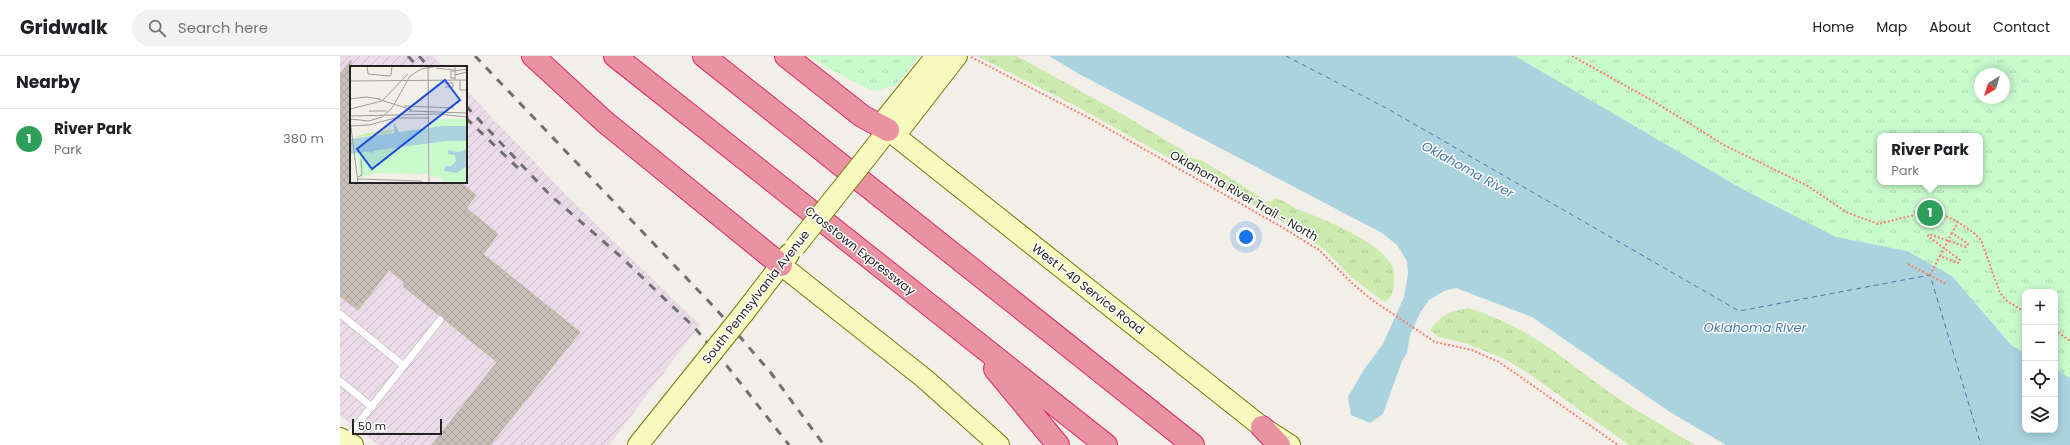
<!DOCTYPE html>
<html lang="en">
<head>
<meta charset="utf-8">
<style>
  :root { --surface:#fff; --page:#f2f2f2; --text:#202124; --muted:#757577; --line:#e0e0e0; --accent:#111827 }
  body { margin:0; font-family:Poppins,sans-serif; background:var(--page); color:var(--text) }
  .controls { position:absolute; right:12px; bottom:12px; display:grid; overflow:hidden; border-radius:8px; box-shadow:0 2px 10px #0003 }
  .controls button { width:36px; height:36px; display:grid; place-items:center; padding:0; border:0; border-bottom:1px solid var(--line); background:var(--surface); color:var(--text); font:20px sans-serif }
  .compass { position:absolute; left:1634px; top:12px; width:36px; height:36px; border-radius:50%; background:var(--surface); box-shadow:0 2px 10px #0003; rotate:218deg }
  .scale { position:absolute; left:12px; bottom:10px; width:90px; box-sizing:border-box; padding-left:4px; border:2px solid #222; border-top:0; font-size:11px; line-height:14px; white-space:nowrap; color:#222; -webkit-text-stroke:3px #fff; paint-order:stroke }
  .you { position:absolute; left:906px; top:181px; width:14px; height:14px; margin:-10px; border:3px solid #fff; border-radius:50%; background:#1a73e8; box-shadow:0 0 0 6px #1a73e833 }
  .badge { display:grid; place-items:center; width:26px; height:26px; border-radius:50%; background:var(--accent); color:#fff; font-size:13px; font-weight:700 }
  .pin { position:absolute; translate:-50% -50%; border:2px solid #fff; box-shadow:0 1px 4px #0006 }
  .popup { position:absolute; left:1537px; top:77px; width:106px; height:52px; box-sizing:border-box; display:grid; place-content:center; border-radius:8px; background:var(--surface); filter:drop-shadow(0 1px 3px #0005); font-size:13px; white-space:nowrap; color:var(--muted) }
  .popup b { font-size:15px; color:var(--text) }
  .popup::after { content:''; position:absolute; left:50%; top:100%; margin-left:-8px; border:8px solid transparent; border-top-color:var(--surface) }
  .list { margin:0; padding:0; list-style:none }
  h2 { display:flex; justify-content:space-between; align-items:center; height:52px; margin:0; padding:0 16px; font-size:17px }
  h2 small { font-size:13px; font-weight:400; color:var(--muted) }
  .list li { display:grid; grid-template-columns:26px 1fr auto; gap:12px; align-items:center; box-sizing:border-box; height:60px; padding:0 16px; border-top:1px solid var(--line) }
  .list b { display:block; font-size:15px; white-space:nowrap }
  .list p { margin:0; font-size:13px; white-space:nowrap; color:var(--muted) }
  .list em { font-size:13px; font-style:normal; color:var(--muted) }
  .icon { flex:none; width:22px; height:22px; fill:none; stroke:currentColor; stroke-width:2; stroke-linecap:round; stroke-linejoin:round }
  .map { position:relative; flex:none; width:1730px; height:389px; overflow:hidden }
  header { display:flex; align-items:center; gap:24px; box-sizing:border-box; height:56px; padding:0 20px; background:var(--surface); border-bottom:1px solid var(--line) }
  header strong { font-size:19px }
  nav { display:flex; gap:22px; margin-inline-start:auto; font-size:14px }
  .search { width:280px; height:36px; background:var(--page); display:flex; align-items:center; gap:10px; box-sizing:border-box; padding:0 14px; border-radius:22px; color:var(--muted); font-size:15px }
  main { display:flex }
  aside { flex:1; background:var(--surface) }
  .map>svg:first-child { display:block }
  .industrial { fill:url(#industrial-furrows) }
  .grass { fill:url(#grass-tufts) }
  .park { fill:url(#park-tufts); fill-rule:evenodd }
  .water { fill:#aad3df }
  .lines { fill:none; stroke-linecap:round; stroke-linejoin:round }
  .ferry { stroke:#4a7aab; stroke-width:1; stroke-dasharray:5 4; stroke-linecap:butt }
  .building { fill:url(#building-cross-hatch); stroke:#c4b6ab }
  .service-casing { stroke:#a9a9a9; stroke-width:8 }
  .secondary-casing { stroke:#707d05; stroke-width:22 }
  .motorway-casing { stroke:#dc2a67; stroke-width:24 }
  .path { stroke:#fa8072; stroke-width:2; stroke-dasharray:2 2; stroke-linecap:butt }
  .service { stroke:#fff; stroke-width:7 }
  .secondary { stroke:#f7fabf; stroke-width:20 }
  .motorway { stroke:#e892a2; stroke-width:22 }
  .rail { stroke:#707070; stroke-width:3; stroke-dasharray:8 8; stroke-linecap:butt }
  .secondary-bridge-casing { stroke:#707d05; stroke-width:22; stroke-linecap:butt }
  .secondary-bridge { stroke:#f7fabf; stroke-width:20 }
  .labels { text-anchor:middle; stroke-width:3; stroke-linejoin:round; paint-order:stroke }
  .street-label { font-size:12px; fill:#222; stroke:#fff }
  .water-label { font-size:13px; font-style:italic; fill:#4a7aab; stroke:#fff }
  .inset-river { fill:none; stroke:#aad3df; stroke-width:2 }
  .inset-road { fill:none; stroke:#9f9d99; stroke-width:1 }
  .view { fill:#1d4ed8; fill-opacity:0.15; stroke:#1d4ed8; stroke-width:2 }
  .inset-edge { fill:none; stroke:#222; stroke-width:2 }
</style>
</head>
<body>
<header>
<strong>Gridwalk</strong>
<div class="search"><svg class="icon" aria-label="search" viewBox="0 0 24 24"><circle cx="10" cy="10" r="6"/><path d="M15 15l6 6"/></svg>Search here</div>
<nav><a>Home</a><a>Map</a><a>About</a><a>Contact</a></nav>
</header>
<main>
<aside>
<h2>Nearby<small></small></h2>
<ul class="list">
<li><span class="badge" style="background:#2e9e5b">1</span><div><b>River Park</b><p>Park</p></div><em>380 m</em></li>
</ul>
</aside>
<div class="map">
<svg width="1730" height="389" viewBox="0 0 1730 389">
  <defs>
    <pattern id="industrial-furrows" width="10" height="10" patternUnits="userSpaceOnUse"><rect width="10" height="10" fill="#ebdbe8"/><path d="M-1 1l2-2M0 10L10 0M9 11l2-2" fill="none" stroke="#c9bcc7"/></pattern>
    <pattern id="grass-tufts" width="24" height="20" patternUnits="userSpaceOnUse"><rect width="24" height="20" fill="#cdebb0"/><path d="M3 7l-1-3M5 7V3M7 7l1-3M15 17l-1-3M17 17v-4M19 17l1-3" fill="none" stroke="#b0c997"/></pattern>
    <pattern id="park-tufts" width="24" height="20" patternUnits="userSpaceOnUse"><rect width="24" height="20" fill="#c8facc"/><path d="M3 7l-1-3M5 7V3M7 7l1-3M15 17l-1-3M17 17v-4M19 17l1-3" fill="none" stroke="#acd6af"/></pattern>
    <pattern id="building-cross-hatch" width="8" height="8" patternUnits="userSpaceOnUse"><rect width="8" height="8" fill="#c7bfb8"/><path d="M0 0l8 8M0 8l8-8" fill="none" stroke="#aba49e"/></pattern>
  </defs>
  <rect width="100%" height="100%" fill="#f2efe9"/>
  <path class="industrial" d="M0,0H93L104,11H11V126H126V34L226,139L360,269L269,389H38L0,359Z"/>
  <path class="grass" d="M637,0H677L784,59L842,94L849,101L863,105L914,137L925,145L930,146L935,142C945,144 950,150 959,154C984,163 1045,187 1054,214C1055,218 1054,224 1054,229C1054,236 1050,244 1044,246L1011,221L985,194L947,168L736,50Z
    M1128,252C1186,269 1222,302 1269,336C1297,355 1326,372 1355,389H1289L1188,317L1165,303L1125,287L1098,281L1090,274C1103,258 1108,256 1128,252Z"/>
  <path class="park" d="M467,0H580L555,30L534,35L518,28Z
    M1175,0H1730V322L1715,313V236H1685V297L1671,289L1612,220L1567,195L1496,181L1404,134ZM1640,18H1664V42H1640ZM1540,80H1640V126H1540Z"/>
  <path class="water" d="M709,0H1175L1404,134L1496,181L1567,195L1612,220L1671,289L1685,297V374H1715V313L1730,322V389H1386L1330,356L1192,261L1116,232L1104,235L1089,244L1080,257L1070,279L1067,297L1062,305L1043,358L1030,367L1011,359L1008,341L1023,315L1043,288L1064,241L1068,218L1067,205L1057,189L1042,177L739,18Z"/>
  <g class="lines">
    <path class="ferry" d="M946,0L1048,53L1399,255L1590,219L1641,389"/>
  </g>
  <path class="building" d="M11,4V126H120L136,139L126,152L158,178L143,198L240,276L150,389H92L157,306L105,264L103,260L99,259L63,230L65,227L49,214L18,254L0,240V18Z"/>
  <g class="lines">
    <g class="service-casing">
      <path id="service" d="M0,258L64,310
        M0,325L32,351
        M5,384L100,264"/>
    </g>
    <g class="secondary-casing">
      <path id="secondary" d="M548,74L922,371L950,389
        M548,74L546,62L596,0
        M527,101L548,74L561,72L617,0
        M441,209L585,323L659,389
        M404,257L449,198
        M0,382L13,389
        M298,389L367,303"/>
    </g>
    <g class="motorway-casing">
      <path id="motorway" d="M193,0L265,66L441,209
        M275,0L766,389
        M364,0L853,389
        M446,0L522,60L548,74
        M655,313L718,389
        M922,371L939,389"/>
    </g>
    <path class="path" d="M1232,0L1313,45L1384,89L1466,129L1508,157L1538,168L1587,156L1604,159L1618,166L1634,177L1641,184L1660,237L1667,245L1685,256
      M631,1L751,63L940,170L979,194L1013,228L1032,244L1095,286L1132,294L1159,306L1278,389
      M1600,200L1612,177
      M1568,208L1606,228
      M1590,219L1600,200L1618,207L1620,204L1588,180L1589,178L1626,191L1628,188L1612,177L1618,166
      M1715,274L1730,285"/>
    <use href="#service" class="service"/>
    <use href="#secondary" class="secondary"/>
    <use href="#motorway" class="motorway"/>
    <path class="rail" d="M68,0L78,11
      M79,0L89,11
      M135,0L375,252L431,317L484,389
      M126,50L210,139L280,200L354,271L387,310L449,389
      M126,62L178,112"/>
    <g class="secondary-bridge-casing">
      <path id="secondary-bridge" d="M455,191L527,101
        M367,303L404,257"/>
    </g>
    <use href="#secondary-bridge" class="secondary-bridge"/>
  </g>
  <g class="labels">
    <g class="street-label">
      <text transform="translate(904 140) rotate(30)" y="4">Oklahoma River Trail - North</text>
      <text transform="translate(520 195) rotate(38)" y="4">Crosstown Expressway</text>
      <text transform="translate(748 233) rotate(38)" y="4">West I-40 Service Road</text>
      <text transform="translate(416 241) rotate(-52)" y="4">South Pennsylvania Avenue</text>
    </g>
    <g class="water-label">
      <text transform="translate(1128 113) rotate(29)" y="5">Oklahoma River</text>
      <text x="1415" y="276">Oklahoma River</text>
    </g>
  </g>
  <g transform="translate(10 10)">
    <rect width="117" height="117" fill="#f2efe9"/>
    <path d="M44,63L41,67L0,72L17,67Z" fill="#cdebb0"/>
    <path d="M86,53H117V117L92,115V112L80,110L81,55ZM78,77V108L24,107L10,112L7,87Z" fill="#c8facc"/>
    <path d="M44,56L49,66L93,60H117V75H96L0,88V73L44,67ZM117,83V100L107,107L94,105L95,100H101L106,95L105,89L98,88V84L108,86Z" fill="#aad3df"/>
    <path class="inset-river" d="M80,68L117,67M5,80L11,79L21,86L29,77L77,69"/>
    <path class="inset-road" d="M17,0L18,8L39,10L41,9L42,0M78,0L79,117M105,0V14M86,2L104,4M104,5H101V12H105M104,5L117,3M105,9L117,6M110,14V24H117M0,15L117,14M95,21H103V17H95M0,33L16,31L30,33M28,33L62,44M54,40L80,41M80,41L104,42M0,43L32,35L58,8M19,45H37M59,45L117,47M0,50L88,48L117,51M0,53L19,55L32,51L42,42L60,10L71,3L88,0M0,53L8,117M0,60L19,59L45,52H79M8,111L12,109L11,93M8,113L71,115L72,117"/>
    <path class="view" d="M95,14L110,34L22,103L7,83Z"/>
    <rect width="117" height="117" class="inset-edge"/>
  </g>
</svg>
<div class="controls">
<button>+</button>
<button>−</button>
<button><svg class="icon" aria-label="locate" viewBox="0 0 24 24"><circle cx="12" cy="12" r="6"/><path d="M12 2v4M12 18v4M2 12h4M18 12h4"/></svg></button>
<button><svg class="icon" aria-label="layers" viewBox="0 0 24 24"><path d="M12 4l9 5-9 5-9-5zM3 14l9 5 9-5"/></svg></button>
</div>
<svg class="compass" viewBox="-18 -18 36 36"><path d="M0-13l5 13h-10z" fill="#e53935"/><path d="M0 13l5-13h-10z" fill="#757577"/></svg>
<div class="scale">50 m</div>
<div class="you"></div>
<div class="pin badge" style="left:1590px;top:157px;background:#2e9e5b">1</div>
<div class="popup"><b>River Park</b>Park</div>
</div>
</main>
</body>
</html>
